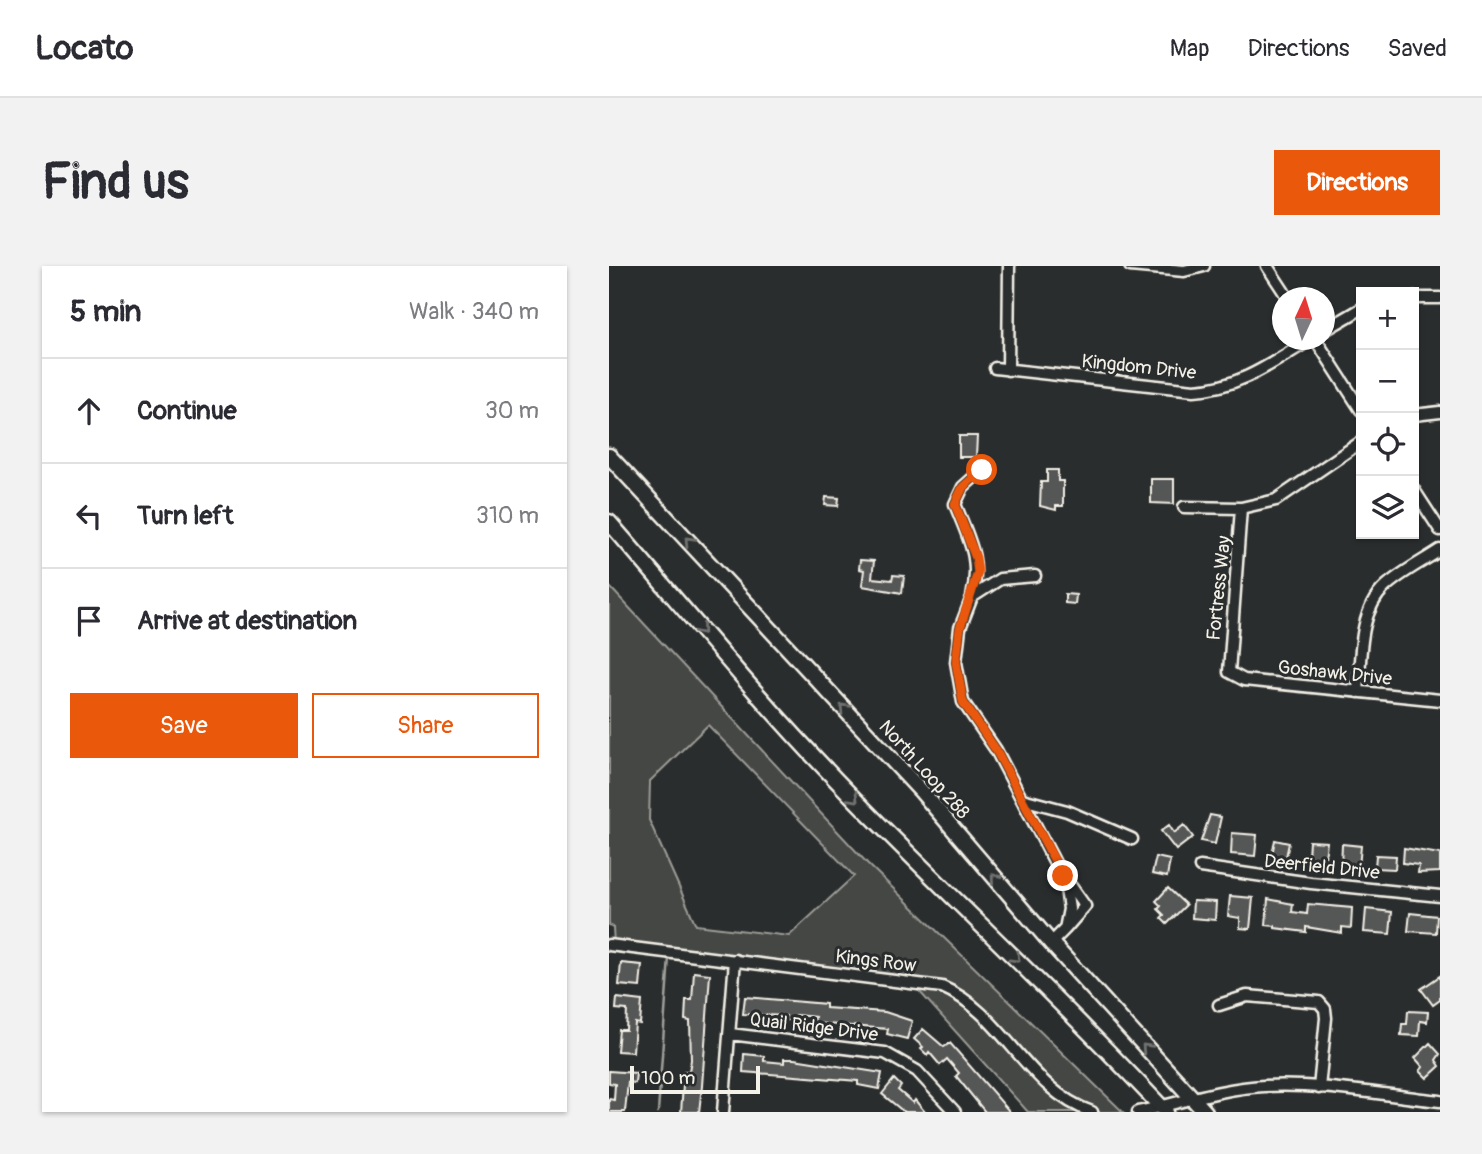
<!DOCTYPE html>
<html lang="en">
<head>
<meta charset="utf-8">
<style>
  :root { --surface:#fff; --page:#f2f2f3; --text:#2b2b33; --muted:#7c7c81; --line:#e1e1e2; --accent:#ea580c }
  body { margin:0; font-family:Pangolin,sans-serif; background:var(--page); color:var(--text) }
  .controls { position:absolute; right:21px; top:21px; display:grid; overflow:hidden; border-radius:0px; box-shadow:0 2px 5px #0004 }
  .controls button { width:63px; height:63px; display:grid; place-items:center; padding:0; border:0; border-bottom:2px solid var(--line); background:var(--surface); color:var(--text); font:35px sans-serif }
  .compass { position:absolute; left:663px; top:21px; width:63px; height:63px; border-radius:50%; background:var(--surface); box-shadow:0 2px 5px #0004; rotate:4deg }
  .scale { position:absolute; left:21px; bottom:18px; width:130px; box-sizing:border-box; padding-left:7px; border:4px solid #f4f1e8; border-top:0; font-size:19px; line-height:24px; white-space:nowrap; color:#f4f1e8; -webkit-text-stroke:5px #2a2d2e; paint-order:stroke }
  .stop { position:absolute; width:21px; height:21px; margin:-16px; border:5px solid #ea580c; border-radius:50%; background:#fff }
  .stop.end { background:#ea580c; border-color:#fff; box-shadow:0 2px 7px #0008 }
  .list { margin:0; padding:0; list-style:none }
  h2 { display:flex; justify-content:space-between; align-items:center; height:91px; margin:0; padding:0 28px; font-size:30px }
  h2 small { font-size:23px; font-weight:400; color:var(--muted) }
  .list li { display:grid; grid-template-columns:46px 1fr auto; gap:21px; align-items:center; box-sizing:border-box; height:105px; padding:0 28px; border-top:2px solid var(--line) }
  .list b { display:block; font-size:26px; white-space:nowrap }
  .list em { font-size:23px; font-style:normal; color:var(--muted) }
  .actions { display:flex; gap:14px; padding:21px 28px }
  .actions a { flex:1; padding:16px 0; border:2px solid var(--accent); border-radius:0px; text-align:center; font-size:24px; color:var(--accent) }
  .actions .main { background:var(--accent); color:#fff }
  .icon { flex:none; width:38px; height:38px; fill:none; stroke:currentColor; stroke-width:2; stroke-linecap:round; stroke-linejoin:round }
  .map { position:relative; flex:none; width:831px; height:846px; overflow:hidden; border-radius:0px }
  header { display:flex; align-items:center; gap:42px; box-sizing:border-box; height:98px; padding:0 35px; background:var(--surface); border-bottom:2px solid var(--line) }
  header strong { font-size:33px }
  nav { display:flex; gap:38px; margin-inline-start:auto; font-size:24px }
  .intro { display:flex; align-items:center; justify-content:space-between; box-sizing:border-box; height:168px; padding:0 42px }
  h1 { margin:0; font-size:49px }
  .button { padding:18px 32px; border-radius:0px; background:var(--accent); color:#fff; font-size:24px; font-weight:700 }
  main { display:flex; gap:42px; padding:0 42px }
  aside { flex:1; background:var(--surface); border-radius:0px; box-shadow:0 2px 5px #0004 }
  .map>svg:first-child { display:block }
  .green { fill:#444645; stroke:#9c9c96; stroke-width:2; fill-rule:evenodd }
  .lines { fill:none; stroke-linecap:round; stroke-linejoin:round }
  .stream { stroke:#9f9f9a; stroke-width:2.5 }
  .building { fill:#555756; stroke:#f4f1e8; stroke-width:2 }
  .minor-casing { stroke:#f4f1e8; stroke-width:15 }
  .highway-casing { stroke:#f4f1e8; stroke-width:19 }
  .minor { stroke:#2a2d2e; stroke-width:10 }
  .highway { stroke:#2a2d2e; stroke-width:14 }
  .oneway { stroke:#71726f }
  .route { stroke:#ea580c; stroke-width:9 }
  .labels { text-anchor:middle; stroke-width:6; stroke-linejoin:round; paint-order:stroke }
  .street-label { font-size:19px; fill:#f4f1e8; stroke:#2a2d2e }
</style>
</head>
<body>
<header>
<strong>Locato</strong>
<nav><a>Map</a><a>Directions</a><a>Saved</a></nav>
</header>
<div class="intro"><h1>Find us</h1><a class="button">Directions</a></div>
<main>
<aside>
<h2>5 min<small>Walk · 340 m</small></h2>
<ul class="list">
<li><svg class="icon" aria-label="ahead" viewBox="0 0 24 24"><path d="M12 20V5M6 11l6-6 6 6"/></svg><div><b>Continue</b></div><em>30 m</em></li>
<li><svg class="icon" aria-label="left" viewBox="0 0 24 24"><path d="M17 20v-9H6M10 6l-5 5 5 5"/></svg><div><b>Turn left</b></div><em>310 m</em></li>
<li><svg class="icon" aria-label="arrive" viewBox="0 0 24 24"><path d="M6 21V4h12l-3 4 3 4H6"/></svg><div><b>Arrive at destination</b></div></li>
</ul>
<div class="actions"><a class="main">Save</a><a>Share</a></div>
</aside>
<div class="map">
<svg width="831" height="846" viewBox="0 0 831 846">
  <rect width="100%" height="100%" fill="#2a2d2e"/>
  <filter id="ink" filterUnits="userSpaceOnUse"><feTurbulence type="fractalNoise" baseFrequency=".0143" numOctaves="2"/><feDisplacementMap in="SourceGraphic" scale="14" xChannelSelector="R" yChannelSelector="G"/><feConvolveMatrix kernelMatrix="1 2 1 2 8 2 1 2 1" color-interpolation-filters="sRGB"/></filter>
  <g filter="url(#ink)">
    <path class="green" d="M0,320L259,598L514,846H419L302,716L5,679L4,661L0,659ZM99,459L245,610L180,670L87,659L40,554L41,515Z"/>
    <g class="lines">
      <path class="stream" d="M49,846L60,691"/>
    </g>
    <path class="building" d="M350,170H368L367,191H350Z
      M438,204H449V215H454V240H447V244L431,240L432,216H438Z
      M542,213H565V238L542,237Z
      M217,231L230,232L229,240L216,239Z
      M251,294L265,295L263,312L283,314L284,309L295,310L293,327L253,320L255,304L250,303Z
      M456,328L467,329L466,338L456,337Z
      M601,549L612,551L606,578L592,575Z
      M560,559L565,567L575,559L584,571L567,584L552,565Z
      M623,567L648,569L646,590L622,588Z
      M666,574L680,577L676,596L662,593Z
      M700,575L718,576L716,592L699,591Z
      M733,578L752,580L750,601L732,600Z
      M795,582L831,588V606L809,607L810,599L794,597Z
      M767,589L787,590L786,603L766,602Z
      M547,591L561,594L558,611L543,608Z
      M559,622L577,639L558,658L552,652L555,649L549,643L552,640L547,635Z
      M621,630L644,632L641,663L631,662V652L619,650Z
      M659,633L684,638L683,646L698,648L699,638L743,642L742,662L733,661V667L697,661V666L666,662V660L657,659Z
      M584,635L607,636L606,654L583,652Z
      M757,643L783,646L781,668L755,666Z
      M801,647L828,650L827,667L799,665Z
      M12,697L33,699L31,721L10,719Z
      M85,706L101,708L93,820L90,846H72L75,805H80L82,794L81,755L76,754L77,734H83Z
      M831,710V734L824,739L812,723Z
      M136,731L217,738V742L276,746L303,755L298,773L278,768L279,763L205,757L206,751L187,749L186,755L177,754V750L134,748Z
      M8,732L33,735L31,758L26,757L24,786L8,785L10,764H17L18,744L7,743Z
      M799,745L819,746L818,756L811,755L810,770L792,769L793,758H798Z
      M314,763L335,781L341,777L401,846H376L347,810L350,807L338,793L331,799L320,786L318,789L312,783L314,781L305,773Z
      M821,777L831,788L827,794L831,800L818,812L811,805L814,801L806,792Z
      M135,788L155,790V795L175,797V793H185L273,807L270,823L249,819V815L134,806Z
      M0,805L27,807L26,817L19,816L16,846H0V833L5,834L6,818L0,817Z
      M285,813L292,820L289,824L304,837L306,834L316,846H295L273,828Z"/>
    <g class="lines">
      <g class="minor-casing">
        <path id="minor" d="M521,0L575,5L595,0
          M658,0L679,32
          M805,32H831
          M716,64L752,43
          M707,74L752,144
          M386,102L585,124C630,122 663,97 701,74
          M399,104L400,0
          M805,149L831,146
          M805,224L831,264
          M575,241L632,242L667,234L752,176
          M632,242L620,406L635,414L831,434
          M426,310L391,313L363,331L351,362L347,396L354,436L387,484L456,616L460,643L456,663L442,677
          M363,331C372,292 360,274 346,238L354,221L373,204
          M749,426C752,393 749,346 776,321C791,307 813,296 831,284
          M413,533L458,545L523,573
          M591,601L702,617L831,630
          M456,612L476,640L456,663
          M0,679L333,721C395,747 418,824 483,846
          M610,739L638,730L710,736L716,743L717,752L710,822
          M121,768L276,787L308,805L346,846
          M114,846L126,694
          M529,846C571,837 612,822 655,820C713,817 773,829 831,835"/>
      </g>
      <g class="highway-casing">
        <path id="highway" d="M0,190L312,525L442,677L596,846
          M0,256C76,343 148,432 228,515C336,627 451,732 557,846"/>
      </g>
      <use href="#minor" class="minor"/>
      <use href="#highway" class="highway"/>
    </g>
    <defs><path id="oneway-chevron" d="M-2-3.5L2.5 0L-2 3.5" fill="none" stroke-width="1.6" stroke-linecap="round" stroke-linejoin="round" transform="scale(1.75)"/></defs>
    <g class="oneway">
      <use href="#oneway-chevron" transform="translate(80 275) rotate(-133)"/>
      <use href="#oneway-chevron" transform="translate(92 364) rotate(50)"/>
      <use href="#oneway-chevron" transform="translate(235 442) rotate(-133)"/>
      <use href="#oneway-chevron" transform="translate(245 532) rotate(46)"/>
      <use href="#oneway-chevron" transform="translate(386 612) rotate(-130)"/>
      <use href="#oneway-chevron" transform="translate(407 692) rotate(44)"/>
      <use href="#oneway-chevron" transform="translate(537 782) rotate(-133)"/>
    </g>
  </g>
  <g class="lines" filter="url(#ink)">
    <path class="route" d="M373,204L354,221L346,238L367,292L369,306L351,362L347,396L354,436L387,484L454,610"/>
  </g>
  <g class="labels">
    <g class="street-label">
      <text transform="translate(530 100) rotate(6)" y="7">Kingdom Drive</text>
      <text transform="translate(609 322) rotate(-84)" y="7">Fortress Way</text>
      <text transform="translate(726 406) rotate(6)" y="7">Goshawk Drive</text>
      <text transform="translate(316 503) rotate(48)" y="7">North Loop 288</text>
      <text transform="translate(713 600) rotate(6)" y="7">Deerfield Drive</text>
      <text transform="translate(267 694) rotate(7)" y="7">Kings Row</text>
      <text transform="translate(205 760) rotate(7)" y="7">Quail Ridge Drive</text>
    </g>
  </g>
</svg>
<div class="controls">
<button>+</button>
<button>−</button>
<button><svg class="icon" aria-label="locate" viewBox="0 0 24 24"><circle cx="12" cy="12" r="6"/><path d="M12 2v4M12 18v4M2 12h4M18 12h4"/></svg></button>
<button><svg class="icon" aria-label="layers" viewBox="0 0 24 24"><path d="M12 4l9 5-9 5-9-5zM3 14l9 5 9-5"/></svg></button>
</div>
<svg class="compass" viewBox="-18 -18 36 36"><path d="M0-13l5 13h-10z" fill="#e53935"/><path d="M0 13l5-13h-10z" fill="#7c7c81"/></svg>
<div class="scale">100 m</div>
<div class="stop" style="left:373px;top:204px"></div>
<div class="stop end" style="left:454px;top:610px"></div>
</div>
</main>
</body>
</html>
